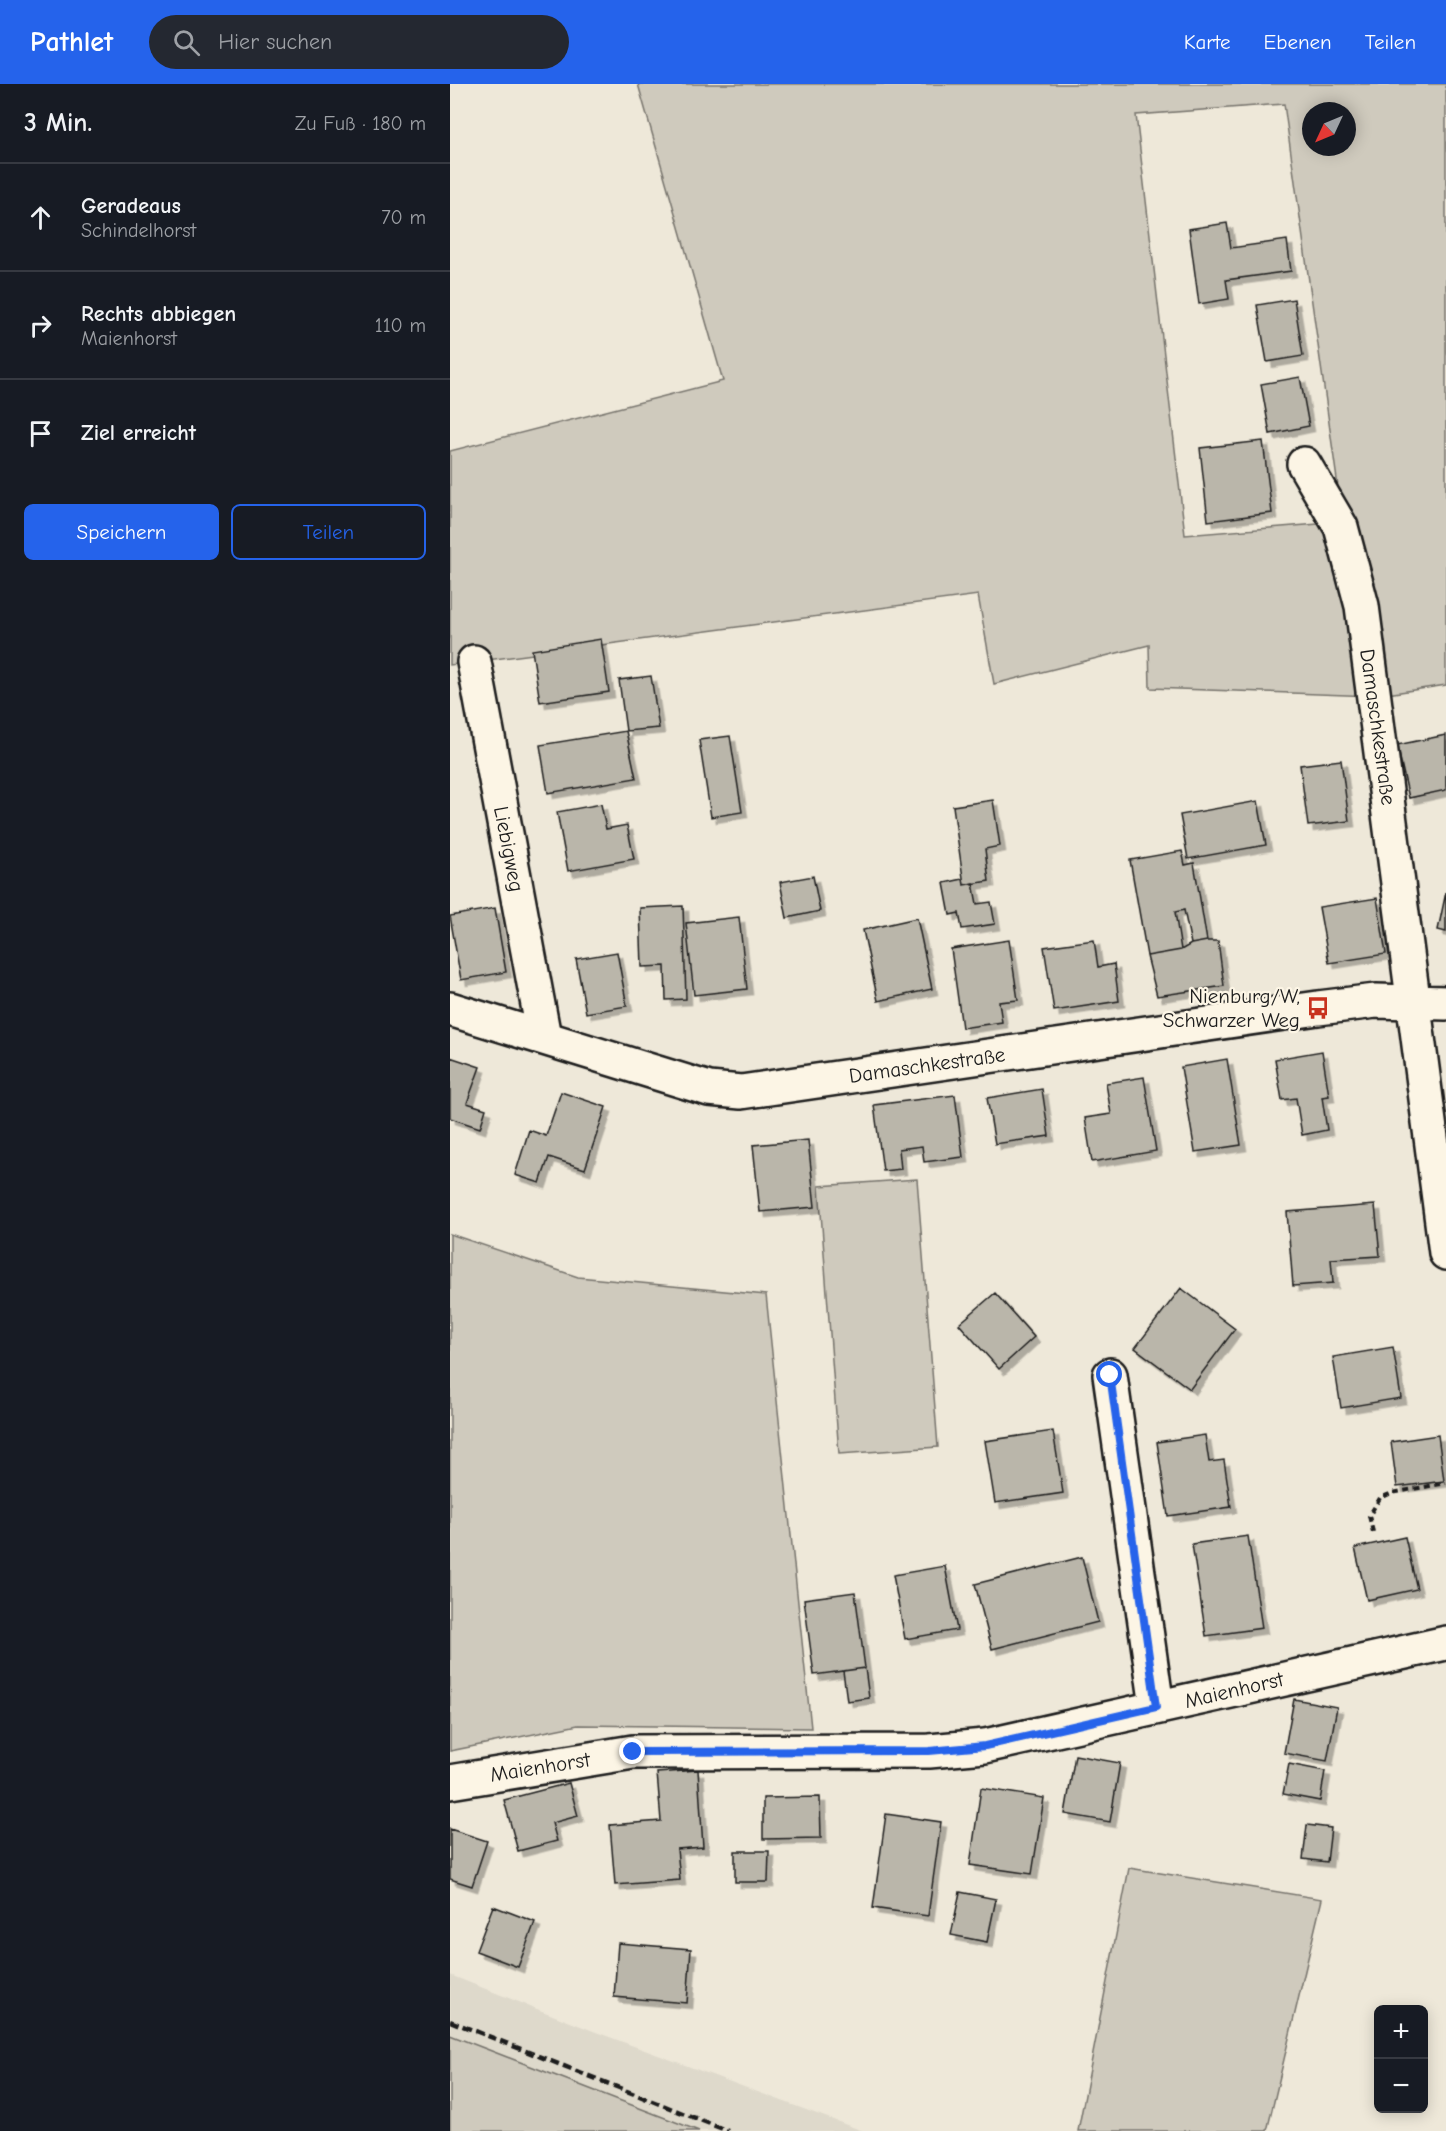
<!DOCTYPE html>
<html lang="de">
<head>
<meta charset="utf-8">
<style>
  :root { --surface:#171b24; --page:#242831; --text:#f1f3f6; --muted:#9ea1a6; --line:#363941; --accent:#2563eb }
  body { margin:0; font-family:"Comic Neue",sans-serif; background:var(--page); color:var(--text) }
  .controls { position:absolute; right:18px; bottom:18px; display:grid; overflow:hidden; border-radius:9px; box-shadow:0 3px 15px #0003 }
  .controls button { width:54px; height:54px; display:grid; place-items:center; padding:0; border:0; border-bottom:2px solid var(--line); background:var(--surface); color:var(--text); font:30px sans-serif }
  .compass { position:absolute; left:852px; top:18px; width:54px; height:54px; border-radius:50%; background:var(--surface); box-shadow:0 3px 15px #0003; rotate:226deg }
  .stop { position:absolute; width:18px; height:18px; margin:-14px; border:4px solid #2563eb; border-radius:50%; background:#fff }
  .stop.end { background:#2563eb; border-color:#fff; box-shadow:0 2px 6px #0008 }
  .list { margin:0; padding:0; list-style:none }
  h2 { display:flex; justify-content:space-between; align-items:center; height:78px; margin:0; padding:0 24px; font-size:26px }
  h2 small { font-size:20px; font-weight:400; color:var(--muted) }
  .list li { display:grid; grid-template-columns:39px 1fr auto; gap:18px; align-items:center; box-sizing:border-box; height:108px; padding:0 24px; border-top:2px solid var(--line) }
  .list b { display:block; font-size:22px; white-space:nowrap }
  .list p { margin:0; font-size:20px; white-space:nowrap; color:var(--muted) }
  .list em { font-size:20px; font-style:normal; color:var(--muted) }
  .actions { display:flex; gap:12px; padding:18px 24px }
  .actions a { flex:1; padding:14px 0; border:2px solid var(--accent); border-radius:9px; text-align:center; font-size:21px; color:var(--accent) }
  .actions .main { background:var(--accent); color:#fff }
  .icon { flex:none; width:33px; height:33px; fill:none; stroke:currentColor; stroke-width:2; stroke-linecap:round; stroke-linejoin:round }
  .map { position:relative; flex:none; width:996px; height:2047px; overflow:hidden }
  header { display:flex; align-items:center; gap:36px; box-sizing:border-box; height:84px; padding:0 30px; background:var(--accent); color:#fff }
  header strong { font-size:28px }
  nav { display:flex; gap:33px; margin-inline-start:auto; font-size:21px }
  .search { width:420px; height:54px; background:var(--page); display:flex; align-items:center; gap:15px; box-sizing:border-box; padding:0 21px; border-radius:33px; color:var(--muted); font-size:22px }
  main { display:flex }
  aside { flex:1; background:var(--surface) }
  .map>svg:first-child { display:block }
  .built { fill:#ded9cb }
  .green { fill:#cfcabd; stroke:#76736c; stroke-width:1.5; fill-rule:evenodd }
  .building { fill:#bab6aa; stroke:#1c1c1c; stroke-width:1.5; filter:url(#shadow) }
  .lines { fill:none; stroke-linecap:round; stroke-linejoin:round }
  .minor-casing { stroke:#1c1c1c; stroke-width:38 }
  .path { stroke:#1c1c1c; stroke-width:4; stroke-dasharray:6 4.5; stroke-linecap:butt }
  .minor { stroke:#fcf5e5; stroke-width:33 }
  .rail { stroke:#1c1c1c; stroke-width:4.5; stroke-dasharray:9 4.5; stroke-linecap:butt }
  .route { stroke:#2563eb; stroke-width:8 }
  .labels { text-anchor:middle; stroke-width:4.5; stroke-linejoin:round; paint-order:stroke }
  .street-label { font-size:21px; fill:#1c1c1c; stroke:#fcf5e5 }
  .poi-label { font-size:21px; fill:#1c1c1c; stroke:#fcf5e5; text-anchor:end }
</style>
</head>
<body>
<header>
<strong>Pathlet</strong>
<div class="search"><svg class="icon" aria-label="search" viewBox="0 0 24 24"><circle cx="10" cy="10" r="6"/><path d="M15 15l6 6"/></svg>Hier suchen</div>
<nav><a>Karte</a><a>Ebenen</a><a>Teilen</a></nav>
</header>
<main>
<aside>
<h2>3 Min.<small>Zu Fuß · 180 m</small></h2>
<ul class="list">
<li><svg class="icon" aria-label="ahead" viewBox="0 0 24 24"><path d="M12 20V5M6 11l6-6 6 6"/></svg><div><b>Geradeaus</b><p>Schindelhorst</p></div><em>70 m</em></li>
<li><svg class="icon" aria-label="right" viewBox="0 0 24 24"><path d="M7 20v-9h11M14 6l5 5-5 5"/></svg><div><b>Rechts abbiegen</b><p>Maienhorst</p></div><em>110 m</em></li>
<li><svg class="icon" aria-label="arrive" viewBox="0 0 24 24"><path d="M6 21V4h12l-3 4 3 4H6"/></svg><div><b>Ziel erreicht</b></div></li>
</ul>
<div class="actions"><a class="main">Speichern</a><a>Teilen</a></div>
</aside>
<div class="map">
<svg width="996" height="2047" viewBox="0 0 996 2047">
  <defs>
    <filter id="shadow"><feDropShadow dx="5.5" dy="5.5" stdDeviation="0" flood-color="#0004"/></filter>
  </defs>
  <rect width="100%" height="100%" fill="#eee8d9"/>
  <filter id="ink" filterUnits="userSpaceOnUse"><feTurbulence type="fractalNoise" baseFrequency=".0167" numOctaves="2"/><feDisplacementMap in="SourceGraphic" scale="12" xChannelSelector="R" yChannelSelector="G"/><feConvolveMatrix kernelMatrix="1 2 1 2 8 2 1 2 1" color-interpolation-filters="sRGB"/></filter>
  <g filter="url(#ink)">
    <path class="built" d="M0,1891L146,1948L413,2047H249L0,1951Z"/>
    <path class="green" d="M188,0H996V601L924,612L700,604L699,561L544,600L528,511L0,581V367L273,297ZM834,20L893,438L735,451L686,31ZM861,27H897V63H861Z
      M467,1095L488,1363L389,1370L369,1102Z
      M0,1150L128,1193L316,1211L361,1644L128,1641L0,1667Z
      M679,1784L872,1815L817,2047H628Z
      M0,1951L249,2047H0Z"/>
    <path class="building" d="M777,139L781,164L837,156L841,187L776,196L779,215L749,220L739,145Z
      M844,215L853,272L817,278L807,221Z
      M850,293L859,342L820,350L811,300Z
      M813,357L822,429L758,437L750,364Z
      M151,555L159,608L90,618L82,566Z
      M201,592L209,644L176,647L169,596Z
      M176,647L186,694L98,709L90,661Z
      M996,651V706L959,714L947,661Z
      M280,652L292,728L261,733L249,656Z
      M891,676L899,737L858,742L850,681Z
      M543,716L550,762L535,765L539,797L514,801L503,722Z
      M808,717L816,761L738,775L730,731Z
      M151,720L156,745L177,741L184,775L118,787L107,728Z
      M732,767L735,781L744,779L757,857L741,860L734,826L725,828L731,866L697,872L680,776Z
      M363,792L370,827L337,834L330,798Z
      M513,795L514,801L523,799L527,820L541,818L545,840L512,845L509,829L500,831L494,799Z
      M996,808V848L988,846Z
      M927,814L936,870L879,879L869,823Z
      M233,822L236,915L216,916L215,882L192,883L190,824Z
      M45,824L56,888L11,896L0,832Z
      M289,833L297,905L244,911L236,839Z
      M467,834L482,905L428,917L413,846Z
      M559,856L568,916L549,918L552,938L512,944L501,865Z
      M644,856L648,883L664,880L669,917L604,927L594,863Z
      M757,857H768L774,902L707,912L697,872L731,866L741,860Z
      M167,868L177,922L136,929L126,875Z
      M872,967L879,1012L872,1013L877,1046L852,1051L846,1014L832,1016L825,975Z
      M0,973L30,983L17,1019L36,1025L30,1044L0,1034Z
      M777,975L791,1061L745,1068L731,983Z
      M694,993L706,1067L642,1078L635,1034L661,1030L656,999Z
      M592,1005L599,1052L545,1060L537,1014Z
      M111,1008L156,1023L135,1085L99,1073L90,1099L65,1091L79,1046L96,1052Z
      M505,1011L513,1073L474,1078L472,1062L449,1065L451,1085L433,1087L424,1021Z
      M358,1056L365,1123L310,1128L303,1061Z
      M925,1121L930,1172L881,1175L883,1199L843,1202L837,1128Z
      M731,1204L785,1245L740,1305L685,1264Z
      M545,1209L584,1253L549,1285L509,1240Z
      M943,1263L951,1314L891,1324L883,1273Z
      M603,1347L613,1409L545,1419L535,1357Z
      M755,1351L759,1378L774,1376L781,1423L718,1432L707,1358Z
      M988,1351L994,1397L947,1403L941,1358Z
      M798,1452L812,1544L756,1552L742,1460Z
      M955,1453L967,1505L917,1516L905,1464Z
      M632,1473L648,1538L542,1565L525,1500Z
      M495,1482L507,1546L455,1555L443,1491Z
      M405,1508L415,1584L364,1591L354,1515Z
      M415,1584L419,1614L397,1617L393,1587Z
      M844,1615L887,1623L877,1677L834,1669Z
      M625,1671L670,1679L660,1738L615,1730Z
      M839,1680L875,1687L870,1717L833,1710Z
      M248,1686L253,1763L227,1765L230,1796L165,1801L160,1741L211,1737L207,1689Z
      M119,1699L128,1732L102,1739L107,1757L68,1767L54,1716Z
      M531,1704L594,1714L582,1790L520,1781Z
      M370,1713L371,1754L313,1755V1714Z
      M436,1730L491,1738L478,1832L423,1824Z
      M857,1741L881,1744L877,1778L853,1775Z
      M0,1745L37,1757L22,1802L0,1795Z
      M285,1767H319L318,1798H285Z
      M510,1808L546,1815L537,1858L501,1851Z
      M43,1822L85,1838L68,1883L26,1867Z
      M168,1859L241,1865L237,1919L164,1913Z"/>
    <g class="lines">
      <g class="minor-casing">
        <path id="minor" d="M854,380L891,443L912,522L996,1169
          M24,578L94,953
          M0,925L259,1005L291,1008L868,924L926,917L996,919
          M660,1291L707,1623
          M0,1698L183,1668L479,1667L535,1662L996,1559"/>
      </g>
      <path class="path" d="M923,1448L919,1432L930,1414L942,1409L996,1399"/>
      <use href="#minor" class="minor"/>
      <path class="rail" d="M0,1937L278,2047"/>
    </g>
  </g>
  <g class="lines" filter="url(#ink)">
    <path class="route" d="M183,1668L479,1667L535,1662L706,1623L660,1291"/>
  </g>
  <defs>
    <g id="bus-bare" transform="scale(1.8)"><path d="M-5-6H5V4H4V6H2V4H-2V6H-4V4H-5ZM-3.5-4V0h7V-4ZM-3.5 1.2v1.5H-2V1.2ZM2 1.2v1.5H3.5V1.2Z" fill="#c8321e" stroke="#fcf5e5" stroke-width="2.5" paint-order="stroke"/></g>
  </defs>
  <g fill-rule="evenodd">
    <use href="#bus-bare" x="868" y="924"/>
  </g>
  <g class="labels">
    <g class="street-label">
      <text transform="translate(928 643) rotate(82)" y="7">Damaschkestraße</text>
      <text transform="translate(59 765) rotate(79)" y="7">Liebigweg</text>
      <text transform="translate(477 981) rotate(-8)" y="7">Damaschkestraße</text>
      <text transform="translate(784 1606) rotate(-13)" y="7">Maienhorst</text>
      <text transform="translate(90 1683) rotate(-9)" y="7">Maienhorst</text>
    </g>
    <g class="poi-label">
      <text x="850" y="919">Nienburg/W,<tspan x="850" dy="24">Schwarzer Weg</tspan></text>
    </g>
  </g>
</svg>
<div class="controls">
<button>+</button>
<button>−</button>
</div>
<svg class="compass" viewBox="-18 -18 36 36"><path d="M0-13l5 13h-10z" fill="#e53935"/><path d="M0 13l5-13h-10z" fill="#9ea1a6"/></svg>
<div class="stop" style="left:660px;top:1291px"></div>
<div class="stop end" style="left:183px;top:1668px"></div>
</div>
</main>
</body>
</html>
